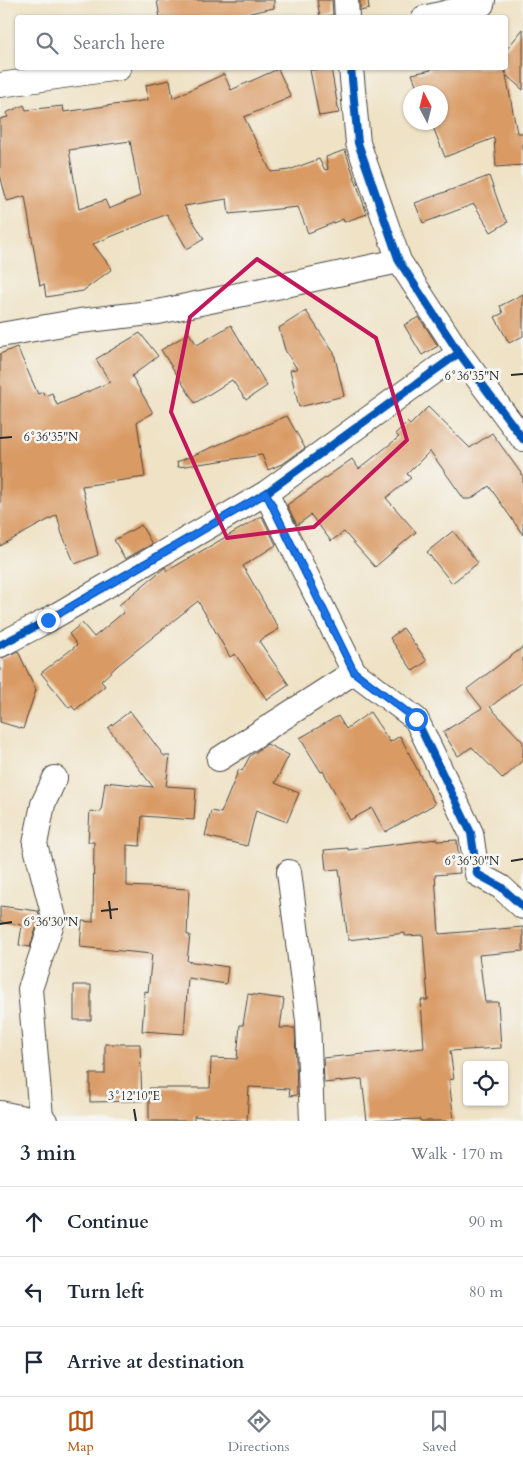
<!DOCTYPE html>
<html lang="en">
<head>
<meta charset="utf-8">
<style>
  :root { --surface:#fff; --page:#f6f6f7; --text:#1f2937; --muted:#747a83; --line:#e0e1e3; --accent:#b45309 }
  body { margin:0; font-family:Cardo,serif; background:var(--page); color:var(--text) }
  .controls { position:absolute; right:15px; bottom:15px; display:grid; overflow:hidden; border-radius:5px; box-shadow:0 1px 4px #0004 }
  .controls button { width:45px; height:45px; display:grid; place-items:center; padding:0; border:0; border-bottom:1px solid var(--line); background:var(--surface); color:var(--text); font:25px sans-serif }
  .compass { position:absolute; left:403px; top:85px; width:45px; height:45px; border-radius:50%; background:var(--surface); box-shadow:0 1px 4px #0004; rotate:353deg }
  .stop { position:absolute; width:15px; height:15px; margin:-11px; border:4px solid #1a73e8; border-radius:50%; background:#fff }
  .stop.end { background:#1a73e8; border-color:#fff; box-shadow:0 1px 5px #0008 }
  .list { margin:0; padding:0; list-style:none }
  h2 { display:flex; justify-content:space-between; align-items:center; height:65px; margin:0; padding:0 20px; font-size:21px }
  h2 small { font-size:16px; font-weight:400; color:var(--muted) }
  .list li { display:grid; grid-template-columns:32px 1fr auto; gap:15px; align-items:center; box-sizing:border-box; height:70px; padding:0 20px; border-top:1px solid var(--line) }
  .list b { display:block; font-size:19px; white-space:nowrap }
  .list em { font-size:16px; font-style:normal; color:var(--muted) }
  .icon { flex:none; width:28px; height:28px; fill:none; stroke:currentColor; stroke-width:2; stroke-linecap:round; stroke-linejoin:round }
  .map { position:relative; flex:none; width:523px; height:1121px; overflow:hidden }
  .search { position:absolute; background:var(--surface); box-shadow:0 1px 4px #0004; left:15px; right:15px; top:15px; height:55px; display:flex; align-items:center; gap:12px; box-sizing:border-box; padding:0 18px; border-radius:5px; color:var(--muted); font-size:19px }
  .sheet { height:275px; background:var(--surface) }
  nav { display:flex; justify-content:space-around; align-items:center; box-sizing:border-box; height:70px; border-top:1px solid var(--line); background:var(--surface); font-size:14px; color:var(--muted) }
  nav a { display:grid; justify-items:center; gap:2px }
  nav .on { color:var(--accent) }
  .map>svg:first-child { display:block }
  .building { fill:#d99a63; fill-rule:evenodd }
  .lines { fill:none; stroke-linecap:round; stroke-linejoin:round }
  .minor-casing { stroke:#484642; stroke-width:26 }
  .minor { stroke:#fff; stroke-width:24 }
  .cycleway-casing { stroke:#f6f6f2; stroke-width:11 }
  .cycleway { stroke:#0057b8; stroke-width:8 }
  .route { stroke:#1a73e8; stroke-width:6 }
  .marked { fill:none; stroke:#c2185b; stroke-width:4; stroke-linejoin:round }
  .ticks { fill:none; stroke:#2b2b2b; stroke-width:2 }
  .ticks-label { font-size:12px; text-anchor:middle; fill:#2b2b2b; stroke:#f6f6f2; stroke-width:5; stroke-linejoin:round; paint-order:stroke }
</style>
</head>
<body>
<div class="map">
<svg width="523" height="1121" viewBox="0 0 523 1121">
  <rect width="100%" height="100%" fill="#f6f6f2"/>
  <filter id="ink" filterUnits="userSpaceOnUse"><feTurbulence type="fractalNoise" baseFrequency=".02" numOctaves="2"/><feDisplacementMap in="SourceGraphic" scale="10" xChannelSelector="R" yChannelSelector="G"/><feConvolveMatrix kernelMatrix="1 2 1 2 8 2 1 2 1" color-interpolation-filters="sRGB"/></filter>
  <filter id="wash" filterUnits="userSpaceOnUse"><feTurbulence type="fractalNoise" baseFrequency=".0096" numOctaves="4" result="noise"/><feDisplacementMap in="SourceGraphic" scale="20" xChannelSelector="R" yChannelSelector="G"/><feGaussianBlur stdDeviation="1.12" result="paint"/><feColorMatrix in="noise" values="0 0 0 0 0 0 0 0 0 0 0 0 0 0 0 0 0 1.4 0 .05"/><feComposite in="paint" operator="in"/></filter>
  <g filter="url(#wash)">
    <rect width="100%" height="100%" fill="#efe2c5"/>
    <g id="blocks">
      <path class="building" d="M157,0H274V8L226,18H160Z
        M317,0H332L333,15L320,17Z
        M360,0H368L369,9L360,11Z
        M523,29V90L506,75L517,133H523V165L496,167L494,138L445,157L433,127L440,125V92H419L412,74L431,70L430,68H504L506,74V50Z
        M331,68L339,113L319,116L310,70Z
        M278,69L291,97L244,117L271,172L289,170L319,159L325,170L328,169L326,157L345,150L367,214L344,222L343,219L308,233L298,207L229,214L227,199L184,206L204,239L187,249L167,214L93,244L112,269L83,291L46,297L44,284L40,286L25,196L7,201L0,175V119L8,117L6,113L24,105L26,110L63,106L64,112L148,100L146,85L170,80L173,98L224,74L231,90ZM130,141L140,196L109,209L105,200L79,209L69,150Z
        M489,176L502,212L508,222L491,232L474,204L423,223L415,203Z
        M523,294V336L509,343L495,317L503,313L500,306Z
        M306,311L334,353L344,396L299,407L290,370L297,369L285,350L279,328Z
        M419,317L438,346L422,355L404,325Z
        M231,325L267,386L246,400L232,380L195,403L161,350L189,333L197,345Z
        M140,333L158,356L132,376L153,413L137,422L145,477L82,486L98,555L75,564L62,534L57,515L0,546V354L17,347L38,394L43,392L45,396L52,393L57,405L110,382L96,359Z
        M428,407L470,448L492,433L523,476V535L489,486L471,499H464L430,451L407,474L411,478L386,498L416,532L375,567L344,532L331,541L311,515L297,525L287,505L352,459L359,469L399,437L395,434L407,422L410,425Z
        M287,416L305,448L284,463L268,470L262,455L178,467L177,462Z
        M262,516L276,545L243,566L279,629L259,641L289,685L267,700L235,654L230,657L198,601L118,665L101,681L105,686L75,710L72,706L69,708L41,673L77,645L69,634L82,623L94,637L124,612L119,605L163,569L165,567L167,571Z
        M141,525L152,544L125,559L114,540Z
        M453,531L478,563L452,583L427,552Z
        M403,628L427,661L413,671L390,638Z
        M523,647V682L490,707L523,742V760L503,779L472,747L458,756L443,732L482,708L467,689Z
        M18,651L36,690L23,729L0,722V659Z
        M130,711L164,756H170L166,786L196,788L194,820L142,816L140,846L127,845V886L189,889L187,935H190L187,961L228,967L226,984L188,978L184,1034L142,1031L145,991L148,992L152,954L80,947L82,921L93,922L94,842H88L90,811L101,812L105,782L153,787L108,728Z
        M370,712L390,742L400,736L435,804L385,832L372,808L350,820L323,771L321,772L300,738L338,716L346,729Z
        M267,744L289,755L275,783L299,793L287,822L256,810L247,846L205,836L211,811L221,813L239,769L242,771L250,756Z
        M437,839V841L457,840L460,873L435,875L439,934L523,927V951L479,955L485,1002H498L501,1048L450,1051L454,1079L449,1080L454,1121H420V1119L367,1121L362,1079L324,1083L323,1058L424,1048L421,1000H428L423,935L405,936V933L348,940L339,869L326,870L324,850L348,848V850Z
        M0,906L38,911L40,917L30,947L19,945L22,925L0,922Z
        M74,985H91V1020H74Z
        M248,994L284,999L280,1028H295L297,1095L290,1096L289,1089L249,1087L247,1121L194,1116V1121H149V1088H210L211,1058L237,1059L240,1025H243Z
        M105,1044H140L142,1101L90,1102V1074H105Z"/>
    </g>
  </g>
  <g filter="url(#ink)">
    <use href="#blocks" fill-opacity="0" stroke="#484642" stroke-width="1"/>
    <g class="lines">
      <g class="minor-casing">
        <path id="minor" d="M346,0L347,18
          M424,18L482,4L483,0
          M351,68L358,143L399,261L459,353L523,439
          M0,85L119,68
          M0,335L80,321L158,312L399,261
          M266,493L354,672L416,719L471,833L477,874L501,887L523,907
          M0,645L48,620L266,493L459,353
          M219,759L354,672
          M289,872L308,1021L312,1121
          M0,1113L38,1121
          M45,1121L41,1117L30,989L54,917L35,844L43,804L55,778"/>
      </g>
      <use href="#minor" class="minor"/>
      <g class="cycleway-casing">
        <path id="cycleway" d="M351,68L358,143L399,261L459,353L523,439
          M266,493L354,672L416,719L471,833L477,874L501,887L523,907
          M0,645L48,620L266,493L459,353"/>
      </g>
      <use href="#cycleway" class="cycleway"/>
    </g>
  </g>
  <g class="lines" filter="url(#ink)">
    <path class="route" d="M48,620L266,493L354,672L416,719"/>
  </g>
  <path class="marked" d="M257,259L376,338L407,440L314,527L227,538L171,412L190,317Z"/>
  <path class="ticks" d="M511,375L523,374M0,438L12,437M511,861L523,859M109,901L111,919M101,911L118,909M0,924L12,922M134,1109L136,1121"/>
  <g class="ticks-label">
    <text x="472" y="380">6°36'35"N</text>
    <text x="51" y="441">6°36'35"N</text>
    <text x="472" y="865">6°36'30"N</text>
    <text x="51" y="926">6°36'30"N</text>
    <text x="134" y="1100">3°12'10"E</text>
  </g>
</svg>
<div class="controls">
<button><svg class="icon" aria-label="locate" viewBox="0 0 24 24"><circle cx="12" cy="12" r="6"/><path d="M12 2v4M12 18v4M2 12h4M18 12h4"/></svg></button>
</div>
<svg class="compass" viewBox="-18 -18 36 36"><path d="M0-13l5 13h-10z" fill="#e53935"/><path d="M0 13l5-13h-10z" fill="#747a83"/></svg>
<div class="stop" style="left:416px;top:719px"></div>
<div class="stop end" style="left:48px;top:620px"></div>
<div class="search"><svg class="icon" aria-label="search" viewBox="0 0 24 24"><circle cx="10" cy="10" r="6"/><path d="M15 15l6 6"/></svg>Search here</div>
</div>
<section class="sheet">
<h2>3 min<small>Walk · 170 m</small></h2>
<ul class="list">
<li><svg class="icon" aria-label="ahead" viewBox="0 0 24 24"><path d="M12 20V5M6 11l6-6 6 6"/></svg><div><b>Continue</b></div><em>90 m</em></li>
<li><svg class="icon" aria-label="left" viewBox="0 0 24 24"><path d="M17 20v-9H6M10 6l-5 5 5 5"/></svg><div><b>Turn left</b></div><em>80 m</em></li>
<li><svg class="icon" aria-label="arrive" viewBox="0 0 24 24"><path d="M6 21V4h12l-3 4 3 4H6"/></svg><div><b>Arrive at destination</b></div></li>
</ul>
</section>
<nav>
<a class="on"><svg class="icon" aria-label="map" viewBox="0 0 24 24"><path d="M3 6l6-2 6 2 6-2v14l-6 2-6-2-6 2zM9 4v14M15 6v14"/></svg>Map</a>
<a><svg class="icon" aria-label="directions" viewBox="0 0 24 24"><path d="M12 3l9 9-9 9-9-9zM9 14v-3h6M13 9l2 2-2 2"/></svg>Directions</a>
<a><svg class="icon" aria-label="saved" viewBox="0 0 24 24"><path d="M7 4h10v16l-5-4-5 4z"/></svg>Saved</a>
</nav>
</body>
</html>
